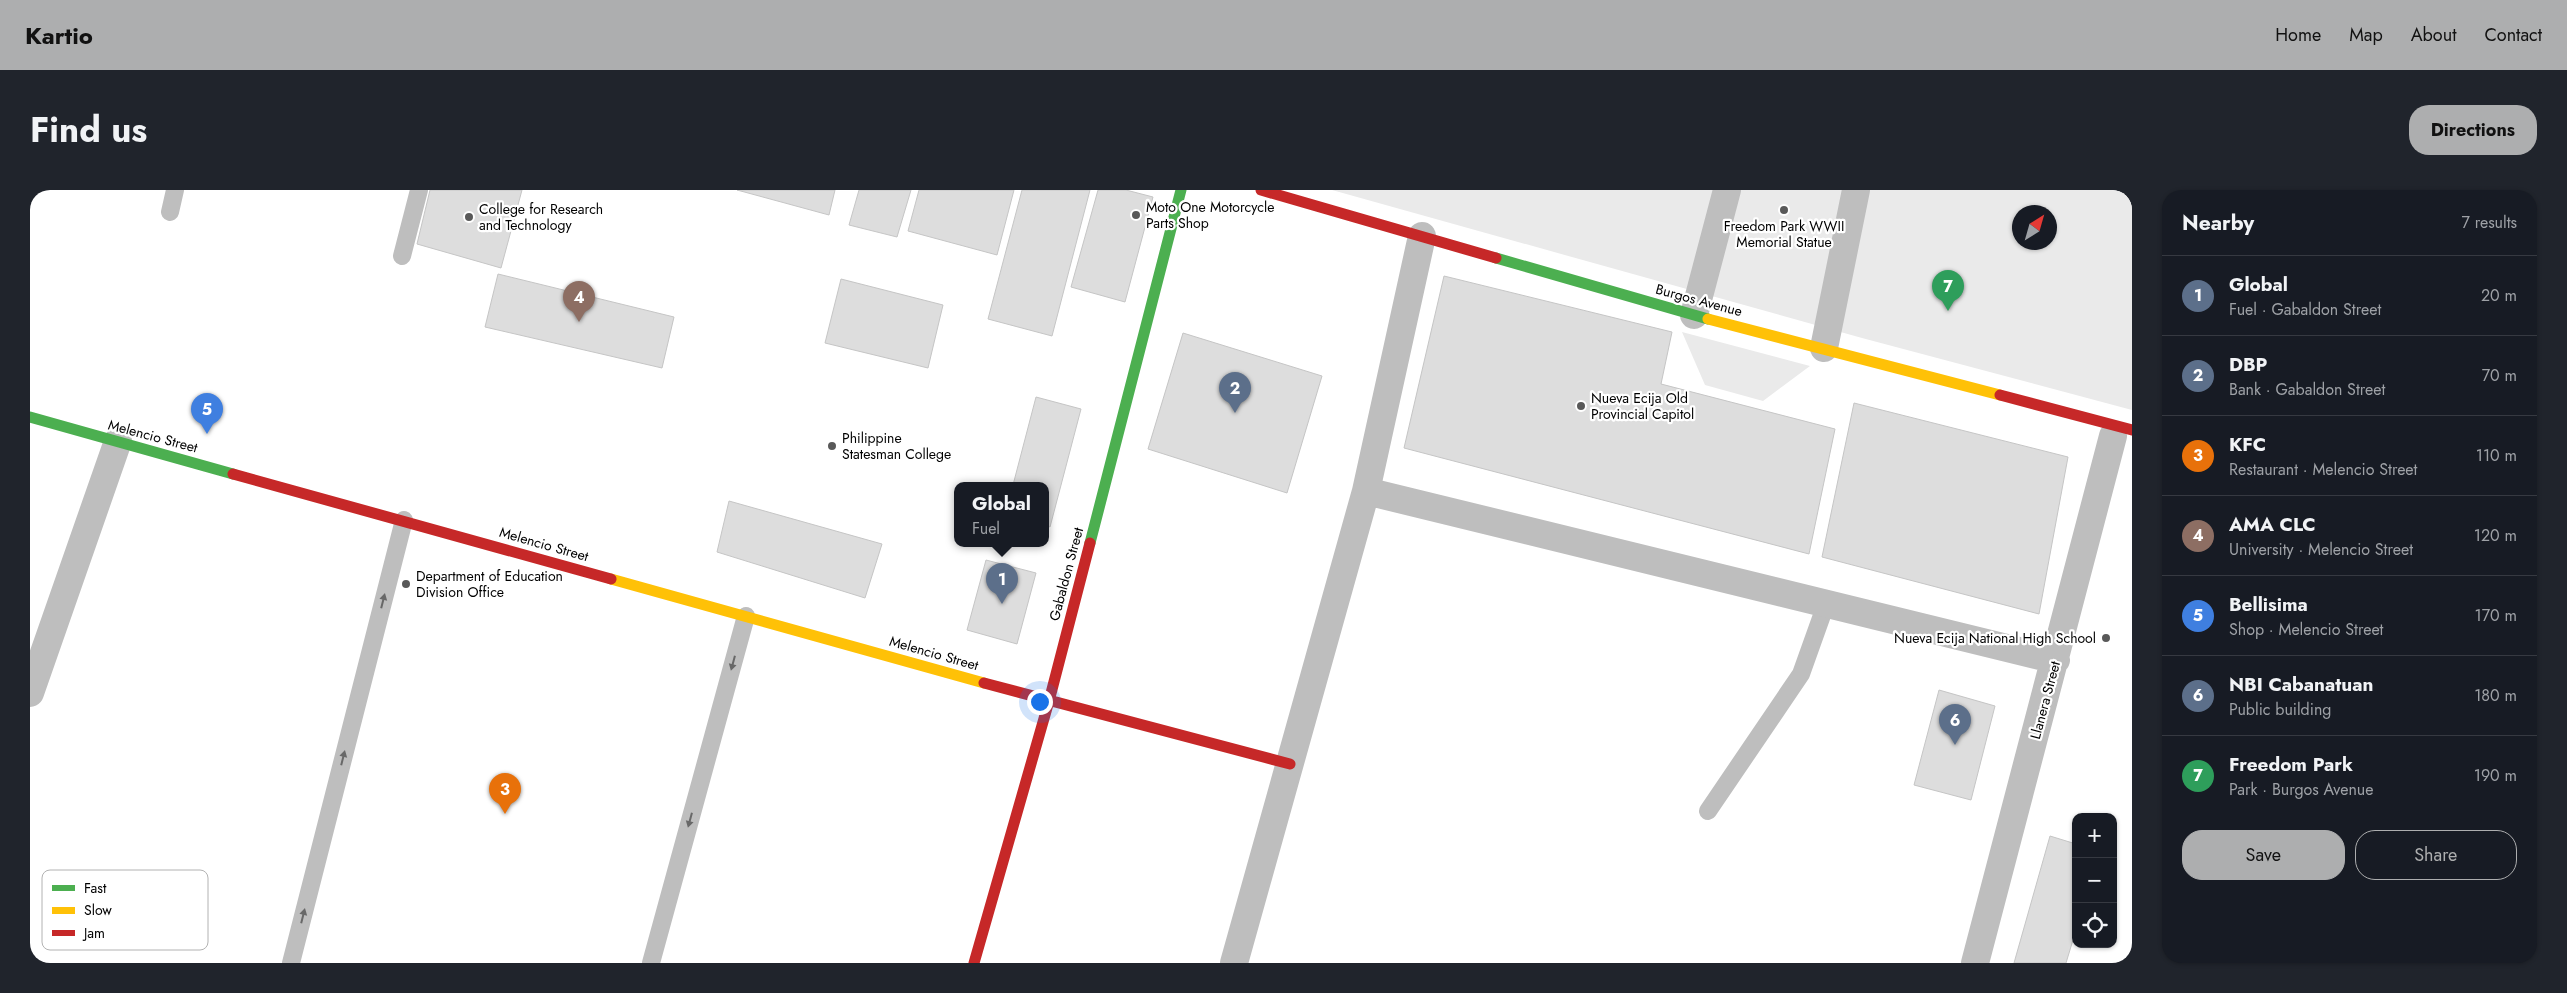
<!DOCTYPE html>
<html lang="en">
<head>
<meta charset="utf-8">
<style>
  :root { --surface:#171b24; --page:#20242c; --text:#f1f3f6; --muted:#9ea1a6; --line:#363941; --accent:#adaeaf }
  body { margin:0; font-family:Jost,sans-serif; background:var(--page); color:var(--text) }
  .controls { position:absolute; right:15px; bottom:15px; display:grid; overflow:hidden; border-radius:10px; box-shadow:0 1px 4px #0004 }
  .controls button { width:45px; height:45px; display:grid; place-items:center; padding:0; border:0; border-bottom:1px solid var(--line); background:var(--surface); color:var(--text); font:25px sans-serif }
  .compass { position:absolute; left:1982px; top:15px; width:45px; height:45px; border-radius:50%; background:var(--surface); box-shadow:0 1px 4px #0004; rotate:37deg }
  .you { position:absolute; left:1009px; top:511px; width:18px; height:18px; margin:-12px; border:4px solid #fff; border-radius:50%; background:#1a73e8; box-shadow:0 0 0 8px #1a73e833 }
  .badge { display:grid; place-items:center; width:32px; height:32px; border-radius:50%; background:var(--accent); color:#fff; font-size:16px; font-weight:700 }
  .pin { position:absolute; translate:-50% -41px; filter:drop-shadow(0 1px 2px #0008) }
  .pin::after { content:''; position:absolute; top:26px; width:18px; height:15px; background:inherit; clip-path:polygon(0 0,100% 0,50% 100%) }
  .popup { position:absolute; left:924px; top:292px; width:95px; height:65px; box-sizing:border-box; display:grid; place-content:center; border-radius:10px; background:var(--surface); filter:drop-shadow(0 1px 4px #0005); font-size:16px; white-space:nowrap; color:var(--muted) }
  .popup b { font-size:19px; color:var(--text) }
  .popup::after { content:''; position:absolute; left:50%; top:100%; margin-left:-10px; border:10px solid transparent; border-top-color:var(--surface) }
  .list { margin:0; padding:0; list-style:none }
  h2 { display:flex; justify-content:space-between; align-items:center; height:65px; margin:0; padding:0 20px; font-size:21px }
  h2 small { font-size:16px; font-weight:400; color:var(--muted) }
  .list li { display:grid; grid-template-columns:32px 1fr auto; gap:15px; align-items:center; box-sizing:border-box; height:80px; padding:0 20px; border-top:1px solid var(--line) }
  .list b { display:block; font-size:19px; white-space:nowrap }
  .list p { margin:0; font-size:16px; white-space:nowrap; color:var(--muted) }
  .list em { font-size:16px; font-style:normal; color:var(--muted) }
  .actions { display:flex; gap:10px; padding:15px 20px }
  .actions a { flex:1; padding:11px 0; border:1px solid var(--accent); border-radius:20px; text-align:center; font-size:18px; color:var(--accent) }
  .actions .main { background:var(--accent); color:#111 }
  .icon { flex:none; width:28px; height:28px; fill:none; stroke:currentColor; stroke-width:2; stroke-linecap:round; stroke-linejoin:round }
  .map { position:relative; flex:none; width:2102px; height:773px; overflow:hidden; border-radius:20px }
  header { display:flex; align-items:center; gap:30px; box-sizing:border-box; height:70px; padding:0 25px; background:var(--accent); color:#111 }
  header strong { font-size:24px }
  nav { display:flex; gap:28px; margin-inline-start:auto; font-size:18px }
  .intro { display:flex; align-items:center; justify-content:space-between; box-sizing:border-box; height:120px; padding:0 30px }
  h1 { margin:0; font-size:35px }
  .button { padding:12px 22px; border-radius:20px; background:var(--accent); color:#111; font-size:18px; font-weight:700 }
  main { display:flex; gap:30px; padding:0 30px }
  aside { flex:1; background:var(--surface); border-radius:20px; box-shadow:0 1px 4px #0004 }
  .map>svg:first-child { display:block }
  .green { fill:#eaeaea; fill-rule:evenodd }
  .building { fill:#ddd; stroke:#c5c5c5 }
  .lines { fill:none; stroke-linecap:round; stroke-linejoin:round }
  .lane { stroke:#bebebe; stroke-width:18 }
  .street { stroke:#bebebe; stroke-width:28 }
  .fast { stroke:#4caf50; stroke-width:11 }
  .slow { stroke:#ffc107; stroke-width:11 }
  .jam { stroke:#c62828; stroke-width:11 }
  .oneway { fill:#686868 }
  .poi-dot { fill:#595959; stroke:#fff; stroke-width:2 }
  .labels { text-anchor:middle; stroke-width:4.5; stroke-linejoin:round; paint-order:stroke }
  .poi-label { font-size:14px; fill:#000; stroke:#fff; text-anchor:start }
  .street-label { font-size:14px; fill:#000; stroke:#fff }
  .key { fill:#fff; stroke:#b2b2b2; stroke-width:1 }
  .key-label { font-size:14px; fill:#000 }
</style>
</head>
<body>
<header>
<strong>Kartio</strong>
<nav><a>Home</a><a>Map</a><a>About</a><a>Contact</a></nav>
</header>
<div class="intro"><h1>Find us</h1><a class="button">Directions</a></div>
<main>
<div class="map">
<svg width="2102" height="773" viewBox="0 0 2102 773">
  <rect width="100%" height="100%" fill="#fff"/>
  <path class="green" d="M1302,0H2102V220L1832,148ZM1990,22H2020V52H1990Z
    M1652,142L1780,176L1733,211L1675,195Z"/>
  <path class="building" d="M400,0H492L471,78L387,54Z
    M707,0H805L799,25Z
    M829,0H881L867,47L819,35Z
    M889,0H984L967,65L878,41Z
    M992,0H1060L1022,146L958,129Z
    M1068,0H1096L1123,7L1095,112L1041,97Z
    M468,84L644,127L632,178L455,137Z
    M1414,86L1642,142L1631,194L1805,239L1779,364L1374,258Z
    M811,89L913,115L898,178L795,153Z
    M1153,143L1292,186L1257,303L1118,259Z
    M1006,207L1051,219L1020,337L1016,335V295H983Z
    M1824,213L2038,267L2009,424L1792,367Z
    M699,311L852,354L835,408L687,362Z
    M956,370L1006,383L987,454L937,440Z
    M1909,500L1965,516L1941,610L1884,595Z
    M2020,646L2046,654V740L2036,773H1984Z"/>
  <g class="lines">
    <path class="lane" d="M140,22L145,0
      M372,66L389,0
      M1678,621L1771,484L1796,414
      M261,773L374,330
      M621,773L716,426"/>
    <path class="street" d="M1664,125L1697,0
      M1794,158L1826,0
      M1336,301L2026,470
      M0,503L88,251
      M1204,773L1336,301L1392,46
      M1945,773L2083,246"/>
    <path class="fast" d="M1466,68L1678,129
      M0,227L203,284
      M1060,353L1151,0"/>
    <path class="slow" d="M1678,129L1970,205
      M581,389L954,493"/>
    <path class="jam" d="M1231,0L1466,68
      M1970,205L2102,240
      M203,284L581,389
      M954,493L1260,574
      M944,773L1019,511L1060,353"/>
  </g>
  <defs><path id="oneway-solid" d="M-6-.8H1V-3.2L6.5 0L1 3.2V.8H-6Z" transform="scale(1.25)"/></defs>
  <g class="oneway">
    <use href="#oneway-solid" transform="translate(353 411) rotate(-76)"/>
    <use href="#oneway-solid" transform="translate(703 473) rotate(105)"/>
    <use href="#oneway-solid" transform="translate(313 568) rotate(-76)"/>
    <use href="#oneway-solid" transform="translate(660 630) rotate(105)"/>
    <use href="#oneway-solid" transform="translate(273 726) rotate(-76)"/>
  </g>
  <g class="poi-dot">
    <circle cx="1754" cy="20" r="5"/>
    <circle cx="1106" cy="25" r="5"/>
    <circle cx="439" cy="27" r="5"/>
    <circle cx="1551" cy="216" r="5"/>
    <circle cx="802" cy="256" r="5"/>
    <circle cx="376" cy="394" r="5"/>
    <circle cx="2076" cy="448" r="5"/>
  </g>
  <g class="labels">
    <g class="poi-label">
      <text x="1116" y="22">Moto One Motorcycle<tspan x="1116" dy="16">Parts Shop</tspan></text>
      <text x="449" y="24">College for Research<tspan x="449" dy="16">and Technology</tspan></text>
      <text x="1754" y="41" text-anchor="middle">Freedom Park WWII<tspan x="1754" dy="16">Memorial Statue</tspan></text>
      <text x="1561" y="213">Nueva Ecija Old<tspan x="1561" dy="16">Provincial Capitol</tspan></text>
      <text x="812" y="253">Philippine<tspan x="812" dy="16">Statesman College</tspan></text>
      <text x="386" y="391">Department of Education<tspan x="386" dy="16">Division Office</tspan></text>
      <text x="2066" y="453" text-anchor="end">Nueva Ecija National High School</text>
    </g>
    <g class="street-label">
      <text transform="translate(1669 110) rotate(15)" y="5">Burgos Avenue</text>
      <text transform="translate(123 246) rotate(15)" y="5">Melencio Street</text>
      <text transform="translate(514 354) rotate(16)" y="5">Melencio Street</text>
      <text transform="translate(1036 384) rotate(-75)" y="5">Gabaldon Street</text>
      <text transform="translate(904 463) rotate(16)" y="5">Melencio Street</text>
      <text transform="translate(2015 510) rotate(-75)" y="5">Llanera Street</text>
    </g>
  </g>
  <rect x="12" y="680" width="166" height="80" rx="8" class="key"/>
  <rect x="22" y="695" width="23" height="6" fill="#4caf50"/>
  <rect x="22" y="717" width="23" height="7" fill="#ffc107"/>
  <rect x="22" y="740" width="23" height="6" fill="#c62828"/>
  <g class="key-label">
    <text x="54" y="703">Fast</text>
    <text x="54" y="725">Slow</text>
    <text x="54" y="748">Jam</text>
  </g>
</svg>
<div class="controls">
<button>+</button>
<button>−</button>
<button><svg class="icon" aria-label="locate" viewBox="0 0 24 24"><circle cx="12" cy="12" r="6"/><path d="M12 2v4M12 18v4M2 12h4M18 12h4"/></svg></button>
</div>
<svg class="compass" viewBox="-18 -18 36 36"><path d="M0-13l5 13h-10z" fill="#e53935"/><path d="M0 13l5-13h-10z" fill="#9ea1a6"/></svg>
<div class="you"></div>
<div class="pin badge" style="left:972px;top:414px;background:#5c6f8a">1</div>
<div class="popup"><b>Global</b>Fuel</div>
<div class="pin badge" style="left:1205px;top:223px;background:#5c6f8a">2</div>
<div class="pin badge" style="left:475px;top:624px;background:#e8710a">3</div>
<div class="pin badge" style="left:549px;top:132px;background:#8d6e63">4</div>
<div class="pin badge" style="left:177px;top:244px;background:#3f7fe0">5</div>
<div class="pin badge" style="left:1925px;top:555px;background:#5c6f8a">6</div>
<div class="pin badge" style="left:1918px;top:121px;background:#2e9e5b">7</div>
</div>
<aside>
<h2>Nearby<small>7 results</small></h2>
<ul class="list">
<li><span class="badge" style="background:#5c6f8a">1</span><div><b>Global</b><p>Fuel · Gabaldon Street</p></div><em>20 m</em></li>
<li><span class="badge" style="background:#5c6f8a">2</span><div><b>DBP</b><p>Bank · Gabaldon Street</p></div><em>70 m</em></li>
<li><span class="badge" style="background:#e8710a">3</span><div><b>KFC</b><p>Restaurant · Melencio Street</p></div><em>110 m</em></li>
<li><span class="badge" style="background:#8d6e63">4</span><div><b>AMA CLC</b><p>University · Melencio Street</p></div><em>120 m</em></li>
<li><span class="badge" style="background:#3f7fe0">5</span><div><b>Bellisima</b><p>Shop · Melencio Street</p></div><em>170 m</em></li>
<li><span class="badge" style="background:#5c6f8a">6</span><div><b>NBI Cabanatuan</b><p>Public building</p></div><em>180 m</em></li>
<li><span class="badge" style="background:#2e9e5b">7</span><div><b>Freedom Park</b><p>Park · Burgos Avenue</p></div><em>190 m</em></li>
</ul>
<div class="actions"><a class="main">Save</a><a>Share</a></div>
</aside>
</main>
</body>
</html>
